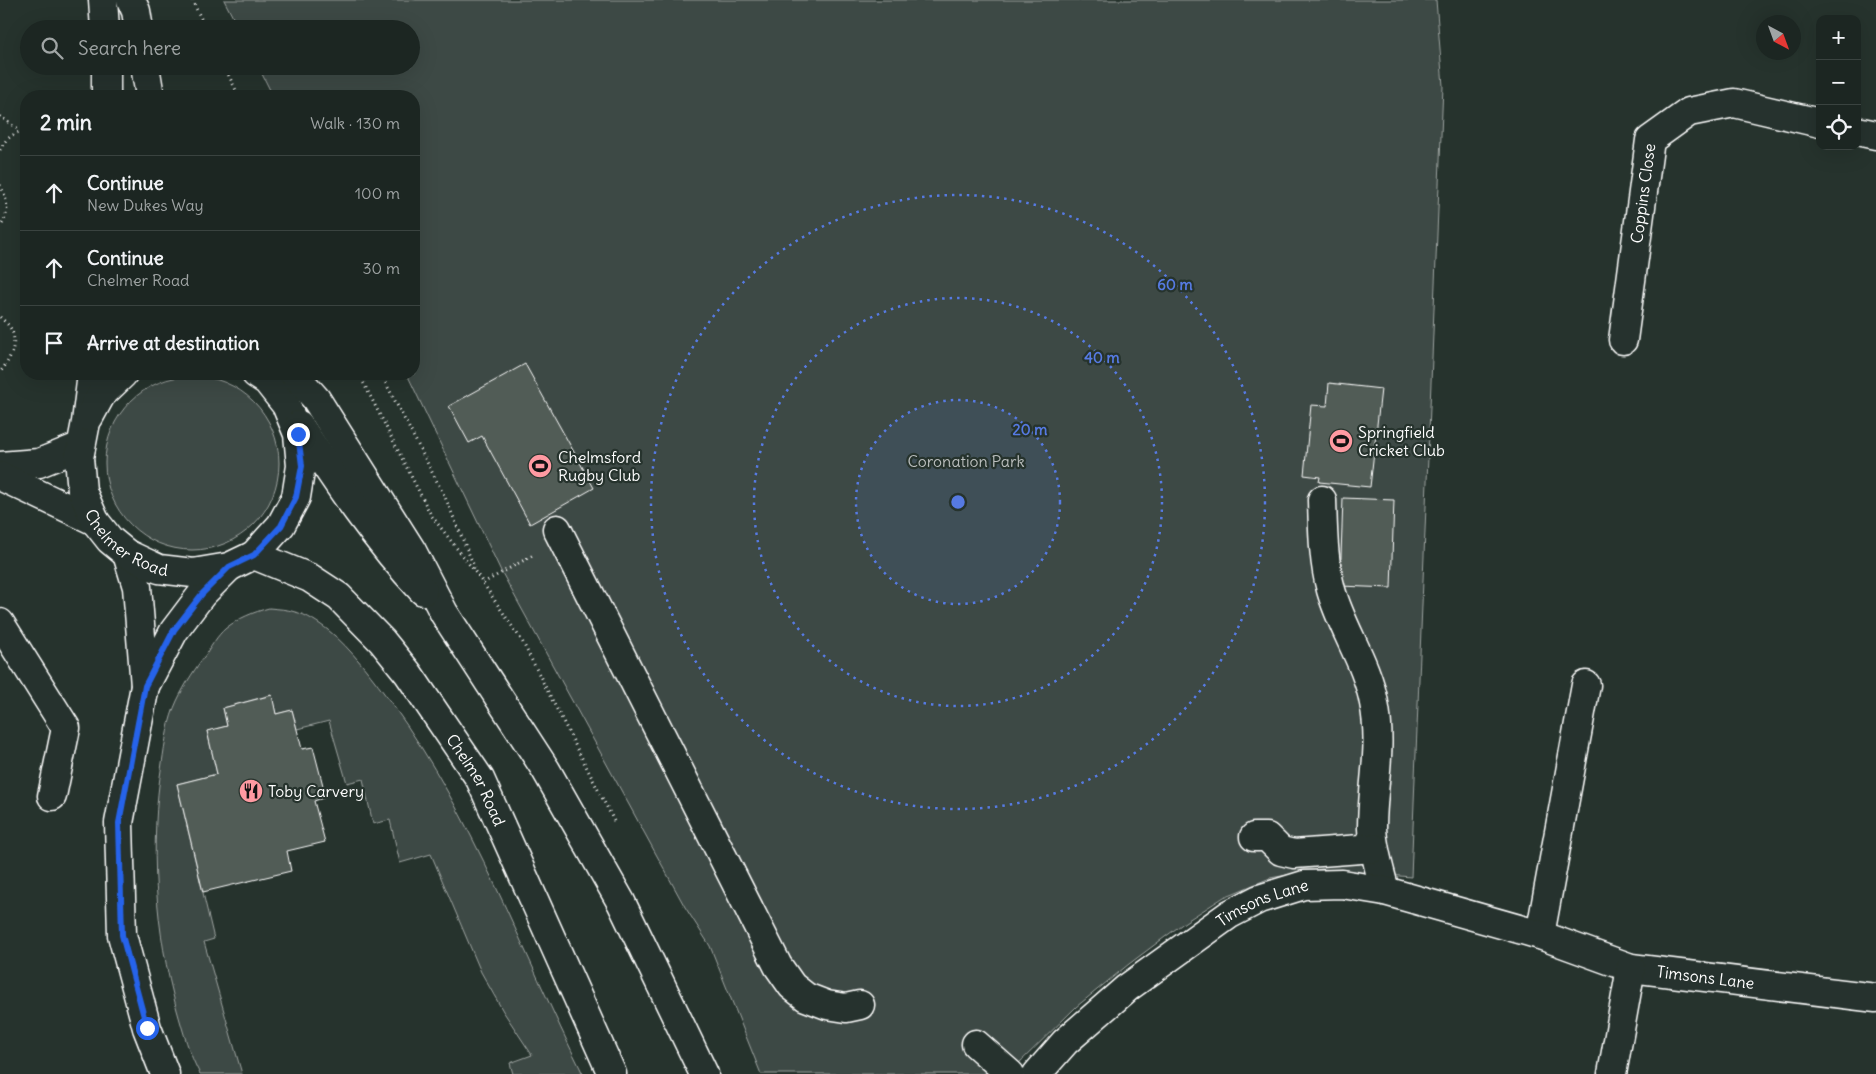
<!DOCTYPE html>
<html lang="en">
<head>
<meta charset="utf-8">
<style>
  :root { --surface:#1c2622; --page:#29322f; --text:#f1f3f6; --muted:#a0a5a5; --line:#3a4340 }
  body { margin:0; font-family:Delius,sans-serif; background:var(--page); color:var(--text) }
  .controls { position:absolute; right:15px; top:15px; display:grid; overflow:hidden; border-radius:10px; box-shadow:0 5px 20px #0002 }
  .controls button { width:45px; height:45px; display:grid; place-items:center; padding:0; border:0; border-bottom:1px solid var(--line); background:var(--surface); color:var(--text); font:25px sans-serif }
  .compass { position:absolute; left:1756px; top:15px; width:45px; height:45px; border-radius:50%; background:var(--surface); box-shadow:0 5px 20px #0002; rotate:139deg }
  .stop { position:absolute; width:15px; height:15px; margin:-11px; border:4px solid #2563eb; border-radius:50%; background:#fff }
  .stop.end { background:#2563eb; border-color:#fff; box-shadow:0 1px 5px #0008 }
  .list { margin:0; padding:0; list-style:none }
  h2 { display:flex; justify-content:space-between; align-items:center; height:65px; margin:0; padding:0 20px; font-size:21px }
  h2 small { font-size:16px; font-weight:400; color:var(--muted) }
  .list li { display:grid; grid-template-columns:32px 1fr auto; gap:15px; align-items:center; box-sizing:border-box; height:75px; padding:0 20px; border-top:1px solid var(--line) }
  .list b { display:block; font-size:19px; white-space:nowrap }
  .list p { margin:0; font-size:16px; white-space:nowrap; color:var(--muted) }
  .list em { font-size:16px; font-style:normal; color:var(--muted) }
  .icon { flex:none; width:28px; height:28px; fill:none; stroke:currentColor; stroke-width:2; stroke-linecap:round; stroke-linejoin:round }
  .map { position:relative; flex:none; width:1876px; height:1074px; overflow:hidden }
  .search { position:absolute; background:var(--surface); box-shadow:0 5px 20px #0002; left:20px; top:20px; width:400px; height:55px; display:flex; align-items:center; gap:12px; box-sizing:border-box; padding:0 18px; border-radius:28px; color:var(--muted); font-size:19px }
  .panel { position:absolute; background:var(--surface); box-shadow:0 5px 20px #0002; left:20px; top:90px; width:400px; height:290px; border-radius:20px }
  .map>svg:first-child { display:block }
  .green { fill:#3e4944; stroke:#9ea4a2 }
  .building { fill:#515c57; stroke:#fff }
  .lines { fill:none; stroke-linecap:round; stroke-linejoin:round }
  .minor-casing { stroke:#fff; stroke-width:31 }
  .major-casing { stroke:#fff; stroke-width:31 }
  .path { stroke:#fff; stroke-width:3; stroke-dasharray:1 4; stroke-linecap:butt }
  .minor { stroke:#26332d; stroke-width:28 }
  .major { stroke:#26332d; stroke-width:28 }
  .route { stroke:#2563eb; stroke-width:6 }
  .ring { fill:none; stroke:#567ae2; stroke-width:2.5; stroke-dasharray:2.5 5 }
  .labels { text-anchor:middle; stroke-width:4.5; stroke-linejoin:round; paint-order:stroke }
  .street-label { font-size:16px; fill:#fff; stroke:#26332d }
  .poi-label { font-size:16px; fill:#fff; stroke:#26332d; text-anchor:start }
  .park-label { font-size:16px; fill:#bbbfbe; stroke:#26332d }
  .centre { fill:#567ae2; stroke:#26332d; stroke-width:2.5 }
  .ring-label { font-size:15px; text-anchor:middle; font-weight:bold; fill:#567ae2; stroke:#26332d; stroke-width:4.5; stroke-linejoin:round; paint-order:stroke }
</style>
</head>
<body>
<div class="map">
<svg width="1876" height="1074" viewBox="0 0 1876 1074">
  <rect width="100%" height="100%" fill="#26332d"/>
  <filter id="ink" filterUnits="userSpaceOnUse"><feTurbulence type="fractalNoise" baseFrequency=".02" numOctaves="2"/><feDisplacementMap in="SourceGraphic" scale="10" xChannelSelector="R" yChannelSelector="G"/><feConvolveMatrix kernelMatrix="1 2 1 2 8 2 1 2 1" color-interpolation-filters="sRGB"/></filter>
  <g filter="url(#ink)">
    <path class="green" d="M224,0H1436L1443,86L1411,877L1322,869L1270,878L1224,897L1185,922L1129,964L1076,1007L1008,1074H761L710,946L685,907L501,571L407,374H414V96H273L258,66H411V29H239Z
      M105 463a87 87 0 1 1 174 0a87 87 0 1 1-174 0Z
      M269,608C278,609 287,609 295,612C306,614 320,624 328,630C350,647 376,682 392,704C474,817 521,950 583,1074H513L510,1063L532,1055L503,1011L481,972L431,854L400,863L390,820L373,824L363,779L347,783L329,721L297,729L292,710L276,714L271,695L223,708L227,726L207,731L217,774L177,784L214,939L204,942L242,1074H200C189,1054 183,1031 177,1010C155,930 149,846 162,763C165,743 168,720 177,701C185,684 196,667 207,653C212,645 218,635 225,629C238,618 254,612 269,608Z"/>
    <path class="building" d="M525,364L594,488L530,524L482,436L469,443L449,406Z
      M1329,383L1381,389L1370,487L1319,482L1320,477L1304,475L1311,405L1327,406Z
      M1343,498L1394,500L1391,588L1340,586Z
      M272,695L276,714L292,710L302,749L313,747L326,797L314,801L325,842L287,851L291,871L203,892L177,784L217,774L207,731L227,726L223,708Z"/>
    <g class="lines">
      <g class="minor-casing">
        <g id="minor">
          <path d="M1857,131L1876,135"/>
          <path id="s1" d="M1623,340L1650,140L1689,112L1734,103L1820,123"/>
          <path d="M0,466L39,463L81,446"/>
          <path d="M0,476L95,521"/>
          <path d="M1322,500C1323,530 1323,560 1331,590C1342,629 1367,663 1374,703C1383,747 1372,786 1372,828C1373,850 1380,871 1385,891"/>
          <path d="M557,529L778,966L792,986L806,997L827,1005L846,1008L860,1005"/>
          <path d="M127,554L137,587L145,686L119,823L122,935L147,1028L165,1074"/>
          <path d="M0,623L66,728L52,796"/>
          <path d="M145,686L174,631L202,594L229,567"/>
          <path d="M1254,837H1267L1281,851L1294,854L1374,848"/>
          <path d="M1540,935L1586,685"/>
          <path d="M976,1044L1010,1074"/>
          <path id="s2" d="M1037,1074L1065,1042L1127,988L1230,914L1259,899L1304,885L1342,884L1385,891L1540,935L1631,968L1876,998"/>
          <path d="M1612,1074L1631,968"/>
        </g>
      </g>
      <g class="major-casing">
        <g id="major">
          <path d="M103,0L105,29"/>
          <path d="M131,0L136,11L139,29"/>
          <path d="M106,66V96"/>
          <path d="M145,66L150,96"/>
          <path id="s3" d="M92,374L86,422L79,458L82,491L95,521L110,540L127,554L159,569L193,573L229,567L254,555L281,525L296,497L301,466L298,434L286,405L267,381L256,374"/>
          <path d="M294,374L316,399L338,434L412,551L444,613L546,770L621,902L704,1074"/>
          <path d="M89,417L101,395L123,374"/>
          <path d="M299,425C337,483 375,540 423,591"/>
          <path id="s4" d="M254,555L310,578L339,597L382,641L408,673L480,779L612,1074"/>
        </g>
      </g>
      <path class="path" d="M192,0L206,29
        M224,66L239,96
        M0,116L20,131
        M0,150C4,140 15,131 26,131
        M0,185C8,199 10,214 0,227
        M0,317C3,320 7,323 9,326C20,340 10,361 0,372
        M359,374L431,515L479,577L522,641L614,821
        M381,374L445,497L476,571
        M483,583L535,554"/>
      <use href="#minor" class="minor"/>
      <use href="#major" class="major"/>
    </g>
  </g>
  <g class="lines" filter="url(#ink)">
    <path class="route" d="M147,1028L122,935L119,823L145,686L174,630L202,594L229,567L254,555L281,526L296,497L302,466L298,434"/>
  </g>
  <circle cx="958" cy="502" r="102" fill="#567ae2" fill-opacity=".12"/>
  <g class="ring">
    <circle cx="958" cy="502" r="102"/>
    <circle cx="958" cy="502" r="204"/>
    <circle cx="958" cy="502" r="307"/>
  </g>
  <defs>
    <g id="stadium-disc" transform="scale(1.25)"><circle r="9.5" fill="#ff9aa2" stroke="#26332d"/><path d="M0-5a6.5 5 0 1 0 0 10a6.5 5 0 1 0 0-10ZM-3.5-1.8h7v3.6h-7Z" fill="#111"/></g>
    <g id="restaurant-disc" transform="scale(1.25)"><circle r="9.5" fill="#ff9aa2" stroke="#26332d"/><path d="M-5-6h1v4h1v-4h1v4h1v-4h1v5L-1.5 .5V6h-2V.5L-5-1ZM5-6V6H3V1.5H1.5Q1.5-4 5-6Z" fill="#111"/></g>
  </defs>
  <g fill-rule="evenodd">
    <use href="#stadium-disc" x="1341" y="441"/>
    <use href="#stadium-disc" x="540" y="466"/>
    <use href="#restaurant-disc" x="251" y="791"/>
  </g>
  <g class="labels">
    <g class="street-label">
      <text dy="6" stroke="none"><textPath href="#s1" startOffset="148">Coppins Close</textPath></text>
      <text dy="6" stroke="none"><textPath href="#s3" startOffset="190">Chelmer Road</textPath></text>
      <text dy="6" stroke="none"><textPath href="#s4" startOffset="325">Chelmer Road</textPath></text>
      <text dy="6" stroke="none"><textPath href="#s2" startOffset="286">Timsons Lane</textPath></text>
      <text dy="6" stroke="none"><textPath href="#s2" startOffset="746">Timsons Lane</textPath></text>
    </g>
    <g class="poi-label">
      <text x="1358" y="438">Springfield<tspan x="1358" dy="18">Cricket Club</tspan></text>
      <text x="558" y="463">Chelmsford<tspan x="558" dy="18">Rugby Club</tspan></text>
      <text x="268" y="797">Toby Carvery</text>
    </g>
    <g class="park-label">
      <text x="966" y="467">Coronation Park</text>
    </g>
  </g>
  <circle cx="958" cy="502" r="8" class="centre"/>
  <g class="ring-label">
    <text x="1175" y="290">60 m</text>
    <text x="1102" y="363">40 m</text>
    <text x="1030" y="435">20 m</text>
  </g>
</svg>
<div class="controls">
<button>+</button>
<button>−</button>
<button><svg class="icon" aria-label="locate" viewBox="0 0 24 24"><circle cx="12" cy="12" r="6"/><path d="M12 2v4M12 18v4M2 12h4M18 12h4"/></svg></button>
</div>
<svg class="compass" viewBox="-18 -18 36 36"><path d="M0-13l5 13h-10z" fill="#e53935"/><path d="M0 13l5-13h-10z" fill="#a0a5a5"/></svg>
<div class="stop" style="left:147px;top:1028px"></div>
<div class="stop end" style="left:298px;top:434px"></div>
<div class="search"><svg class="icon" aria-label="search" viewBox="0 0 24 24"><circle cx="10" cy="10" r="6"/><path d="M15 15l6 6"/></svg>Search here</div>
<section class="panel">
<h2>2 min<small>Walk · 130 m</small></h2>
<ul class="list">
<li><svg class="icon" aria-label="ahead" viewBox="0 0 24 24"><path d="M12 20V5M6 11l6-6 6 6"/></svg><div><b>Continue</b><p>New Dukes Way</p></div><em>100 m</em></li>
<li><svg class="icon" aria-label="ahead" viewBox="0 0 24 24"><path d="M12 20V5M6 11l6-6 6 6"/></svg><div><b>Continue</b><p>Chelmer Road</p></div><em>30 m</em></li>
<li><svg class="icon" aria-label="arrive" viewBox="0 0 24 24"><path d="M6 21V4h12l-3 4 3 4H6"/></svg><div><b>Arrive at destination</b></div></li>
</ul>
</section>
</div>
</body>
</html>
